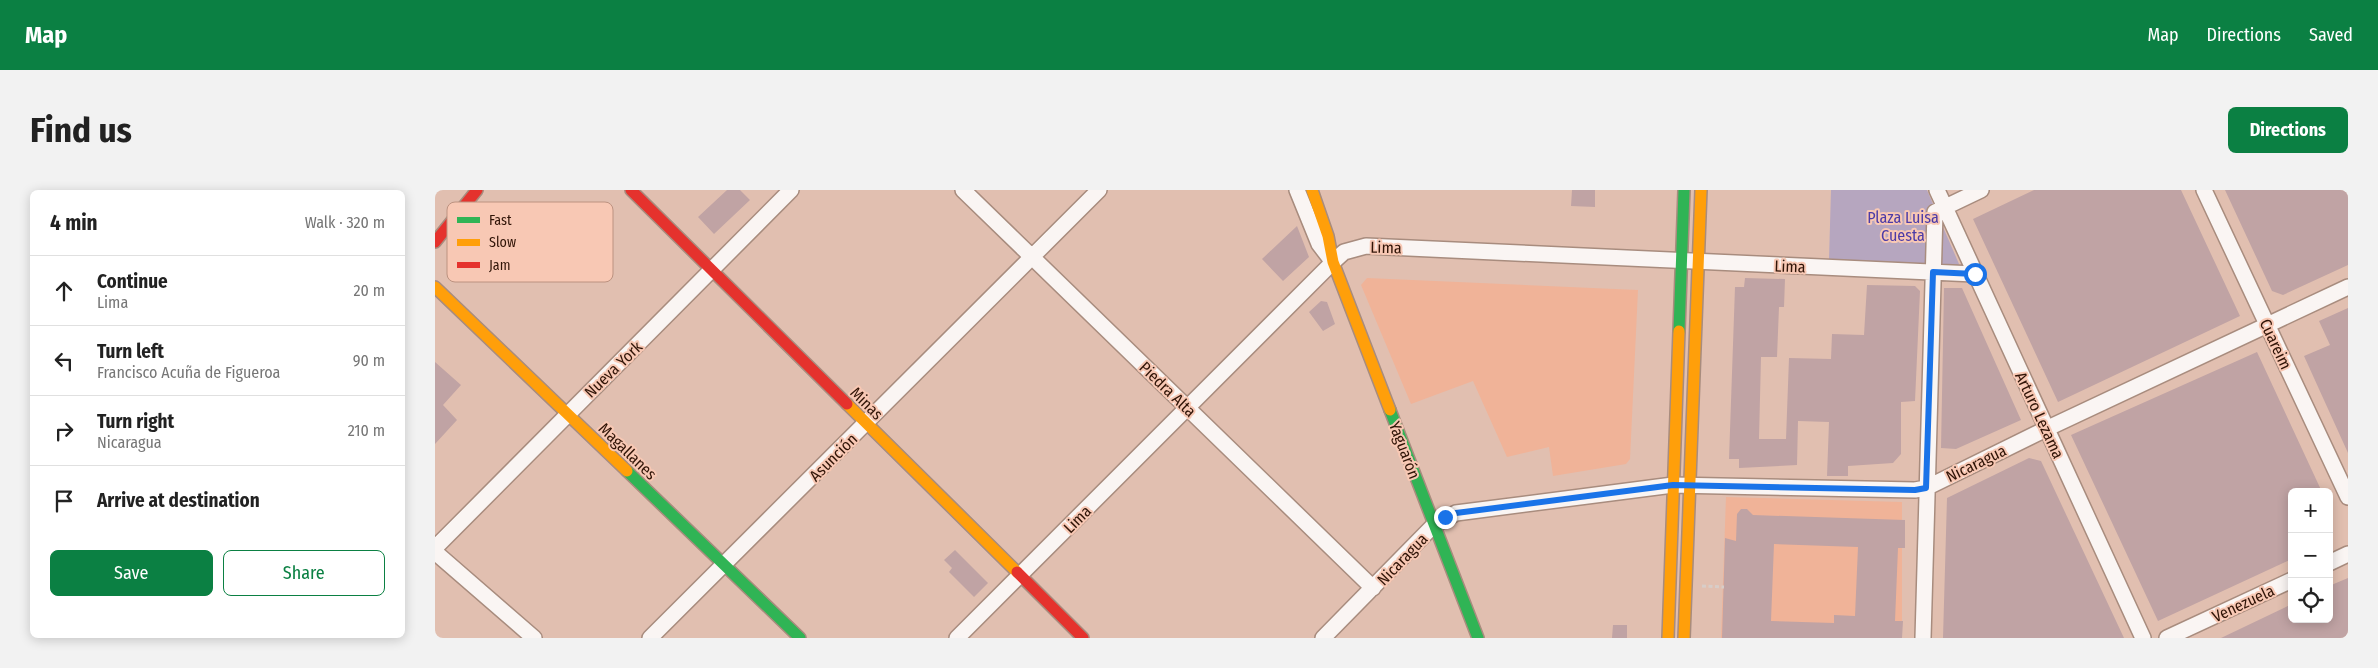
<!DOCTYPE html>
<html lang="en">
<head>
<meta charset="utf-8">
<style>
  :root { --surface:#fff; --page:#f2f2f2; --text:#222; --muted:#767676; --line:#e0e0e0; --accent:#0b8043 }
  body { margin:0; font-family:"Fira Sans Condensed",sans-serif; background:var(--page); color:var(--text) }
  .controls { position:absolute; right:15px; bottom:15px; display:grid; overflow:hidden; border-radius:8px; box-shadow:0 2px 12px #0003 }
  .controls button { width:45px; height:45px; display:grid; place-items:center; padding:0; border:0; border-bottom:1px solid var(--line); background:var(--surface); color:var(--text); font:25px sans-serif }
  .stop { position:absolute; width:15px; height:15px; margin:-11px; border:4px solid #1a73e8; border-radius:50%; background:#fff }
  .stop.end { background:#1a73e8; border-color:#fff; box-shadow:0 1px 5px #0008 }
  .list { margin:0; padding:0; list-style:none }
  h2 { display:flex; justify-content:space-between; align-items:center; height:65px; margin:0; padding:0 20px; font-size:21px }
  h2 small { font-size:16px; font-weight:400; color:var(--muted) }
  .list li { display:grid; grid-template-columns:32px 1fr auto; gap:15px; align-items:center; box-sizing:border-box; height:70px; padding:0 20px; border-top:1px solid var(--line) }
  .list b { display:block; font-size:19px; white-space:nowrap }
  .list p { margin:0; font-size:16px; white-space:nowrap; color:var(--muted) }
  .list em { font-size:16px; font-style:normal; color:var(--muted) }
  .actions { display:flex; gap:10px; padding:15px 20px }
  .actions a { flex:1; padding:11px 0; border:1px solid var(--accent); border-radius:8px; text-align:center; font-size:18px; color:var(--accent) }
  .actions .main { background:var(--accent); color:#fff }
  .icon { flex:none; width:28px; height:28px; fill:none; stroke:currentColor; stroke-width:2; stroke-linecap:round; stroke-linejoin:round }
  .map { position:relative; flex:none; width:1913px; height:448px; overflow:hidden; border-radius:8px }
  header { display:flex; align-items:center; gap:30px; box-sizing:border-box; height:70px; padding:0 25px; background:var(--accent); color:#fff }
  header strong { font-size:24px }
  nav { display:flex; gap:28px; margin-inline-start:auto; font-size:18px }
  .intro { display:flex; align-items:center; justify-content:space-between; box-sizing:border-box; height:120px; padding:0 30px }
  h1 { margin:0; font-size:35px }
  .button { padding:12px 22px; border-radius:8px; background:var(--accent); color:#fff; font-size:18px; font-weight:700 }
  main { display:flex; gap:30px; padding:0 30px }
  aside { flex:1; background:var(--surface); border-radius:8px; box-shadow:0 2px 12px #0003 }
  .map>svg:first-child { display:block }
  .built { fill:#f0b398 }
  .green { fill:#b6a6bf }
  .building { fill:#c0a3a4; fill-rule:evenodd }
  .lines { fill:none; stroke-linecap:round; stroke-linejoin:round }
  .street-casing { stroke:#a88c7e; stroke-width:18 }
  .fast-casing { stroke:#a88c7e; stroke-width:14 }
  .slow-casing { stroke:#a88c7e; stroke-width:14 }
  .jam-casing { stroke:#a88c7e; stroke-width:14 }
  .path { stroke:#d8cdc8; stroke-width:3; stroke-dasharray:4 2.5; stroke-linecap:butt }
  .street { stroke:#faf5f3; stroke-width:15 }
  .fast { stroke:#30b455; stroke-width:11 }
  .slow { stroke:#ff9f0a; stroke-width:11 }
  .jam { stroke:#e5322d; stroke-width:11 }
  .route { stroke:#1a73e8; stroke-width:6 }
  .labels { text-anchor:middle; stroke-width:4; stroke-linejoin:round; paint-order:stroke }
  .park-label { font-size:16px; fill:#4c3ba7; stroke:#f8c8b4 }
  .street-label { font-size:16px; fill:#301407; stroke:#f8c8b4 }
  .key { fill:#f8c8b4; stroke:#bc9280; stroke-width:1 }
  .key-label { font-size:14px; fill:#301407 }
</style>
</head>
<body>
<header>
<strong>Map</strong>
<nav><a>Map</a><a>Directions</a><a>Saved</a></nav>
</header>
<div class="intro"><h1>Find us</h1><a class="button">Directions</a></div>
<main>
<aside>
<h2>4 min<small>Walk · 320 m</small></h2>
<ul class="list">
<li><svg class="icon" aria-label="ahead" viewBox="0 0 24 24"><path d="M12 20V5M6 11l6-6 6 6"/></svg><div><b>Continue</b><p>Lima</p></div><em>20 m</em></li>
<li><svg class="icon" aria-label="left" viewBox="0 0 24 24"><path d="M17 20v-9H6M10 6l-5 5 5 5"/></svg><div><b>Turn left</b><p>Francisco Acuña de Figueroa</p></div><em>90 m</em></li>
<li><svg class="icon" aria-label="right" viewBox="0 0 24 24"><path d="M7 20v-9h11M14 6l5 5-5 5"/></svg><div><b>Turn right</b><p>Nicaragua</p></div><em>210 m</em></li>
<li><svg class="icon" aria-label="arrive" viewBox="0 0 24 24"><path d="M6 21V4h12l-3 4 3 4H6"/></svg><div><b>Arrive at destination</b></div></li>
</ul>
<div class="actions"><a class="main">Save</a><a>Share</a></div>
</aside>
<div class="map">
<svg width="1913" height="448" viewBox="0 0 1913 448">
  <rect width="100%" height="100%" fill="#e1bfb0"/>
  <path class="built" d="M932,88L1203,100L1195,269L1191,274L1118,286L1114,257L1072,267L1038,191L976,214L926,95Z
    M1291,307L1467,312V448H1286Z"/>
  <path class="green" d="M1396,0H1492L1524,74L1522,76L1394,70Z"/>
  <path class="building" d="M292,0H305L315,10L279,44L263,27Z
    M1137,0H1160V17L1136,16Z
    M1599,0H1746L1805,126L1623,212L1538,29Z
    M1790,0H1913V75L1848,105L1837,101Z
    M862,36L874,67L848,91L827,69Z
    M1310,88L1350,89L1349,117H1344L1342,167H1326L1324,249H1351L1354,168L1396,169L1397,144L1429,145L1432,95L1480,96L1485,101L1480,211L1466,212V264L1458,273L1413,276V286H1392L1394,232L1363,231L1362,275L1304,278V269H1294L1300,97H1309Z
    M1509,98H1527L1586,230L1521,259L1506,258Z
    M886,111L892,112L900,134L888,141L874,122Z
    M1913,118V263L1869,166L1895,155L1884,131Z
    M1822,162L1887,302H1857V369L1723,431L1636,245Z
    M0,172L26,195L8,215L22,230L0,254Z
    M1594,268L1606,271L1689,448H1508L1512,308Z
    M1306,319H1312L1318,325L1470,330V358H1463L1460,431H1468L1467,448H1287L1290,348L1301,351L1302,324ZM1339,354L1423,357L1420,426L1399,425V433L1336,431Z
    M520,360L553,393L539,407L514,382L517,378L509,370Z
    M1913,388V448H1786L1857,414V429H1894V396Z
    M1178,435H1192V448H1177Z"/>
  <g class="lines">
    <g class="street-casing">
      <path id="street" d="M528,0L938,398
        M862,0L884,54L897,71
        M1502,0L1708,448
        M1769,0L1913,307
        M0,358L356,0
        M0,362L99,448
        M1894,373L1913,364
        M215,448L664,0
        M522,448L898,72L909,62L931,56L1539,84
        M888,448L999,335L1021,323L1238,295L1480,300L1491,298L1611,239L1913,97
        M1488,448L1500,22L1546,0
        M1732,448L1857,390"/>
    </g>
    <g class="fast-casing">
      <path id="fast" d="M1244,141L1249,0
        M955,220L1043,448
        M192,281L365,448"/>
    </g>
    <g class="slow-casing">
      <path id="slow" d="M877,0L893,46L898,72L955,220
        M0,97L192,281
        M412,214L582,382
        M1233,448L1244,141
        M1249,448L1266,0"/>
    </g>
    <g class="jam-casing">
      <path id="jam" d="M196,0L412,214
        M0,52L42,0
        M582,382L648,448"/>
    </g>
    <path class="path" d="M1267,396L1289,397"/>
    <use href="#street" class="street"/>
    <use href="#fast" class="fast"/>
    <use href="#slow" class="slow"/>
    <use href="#jam" class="jam"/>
  </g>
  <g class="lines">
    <path class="route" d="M1010,327L1021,323L1238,295L1480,300L1491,298L1498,82L1540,84"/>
  </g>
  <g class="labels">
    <g class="park-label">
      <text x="1468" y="33">Plaza Luisa<tspan x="1468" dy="18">Cuesta</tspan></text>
    </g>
    <g class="street-label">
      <text transform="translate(951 57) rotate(1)" y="6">Lima</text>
      <text transform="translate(1355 76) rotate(2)" y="6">Lima</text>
      <text transform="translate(1841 154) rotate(65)" y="6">Cuareim</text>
      <text transform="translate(178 179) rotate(-44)" y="6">Nueva York</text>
      <text transform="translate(733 199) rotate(44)" y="6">Piedra Alta</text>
      <text transform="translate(432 213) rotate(45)" y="6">Minas</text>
      <text transform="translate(1605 225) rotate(65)" y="6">Arturo Lezama</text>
      <text transform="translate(970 260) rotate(69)" y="6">Yaguarón</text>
      <text transform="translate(193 261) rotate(44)" y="6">Magallanes</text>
      <text transform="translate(398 267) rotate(-45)" y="6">Asunción</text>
      <text transform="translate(1541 273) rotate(-26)" y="6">Nicaragua</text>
      <text transform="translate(642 329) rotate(-45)" y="6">Lima</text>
      <text transform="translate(967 369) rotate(-46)" y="6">Nicaragua</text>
      <text transform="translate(1808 413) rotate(-25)" y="6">Venezuela</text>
    </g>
  </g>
  <rect x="12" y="12" width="166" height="80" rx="8" class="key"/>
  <rect x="22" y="27" width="23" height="6" fill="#30b455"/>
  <rect x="22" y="49" width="23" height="7" fill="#ff9f0a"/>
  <rect x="22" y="72" width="23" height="6" fill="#e5322d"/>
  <g class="key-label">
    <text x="54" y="35">Fast</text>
    <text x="54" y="57">Slow</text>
    <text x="54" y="80">Jam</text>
  </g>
</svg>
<div class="controls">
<button>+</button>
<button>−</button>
<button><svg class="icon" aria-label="locate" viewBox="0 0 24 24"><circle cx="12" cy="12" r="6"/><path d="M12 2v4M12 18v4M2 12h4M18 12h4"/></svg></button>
</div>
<div class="stop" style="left:1540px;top:84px"></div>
<div class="stop end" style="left:1010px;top:327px"></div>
</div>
</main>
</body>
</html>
